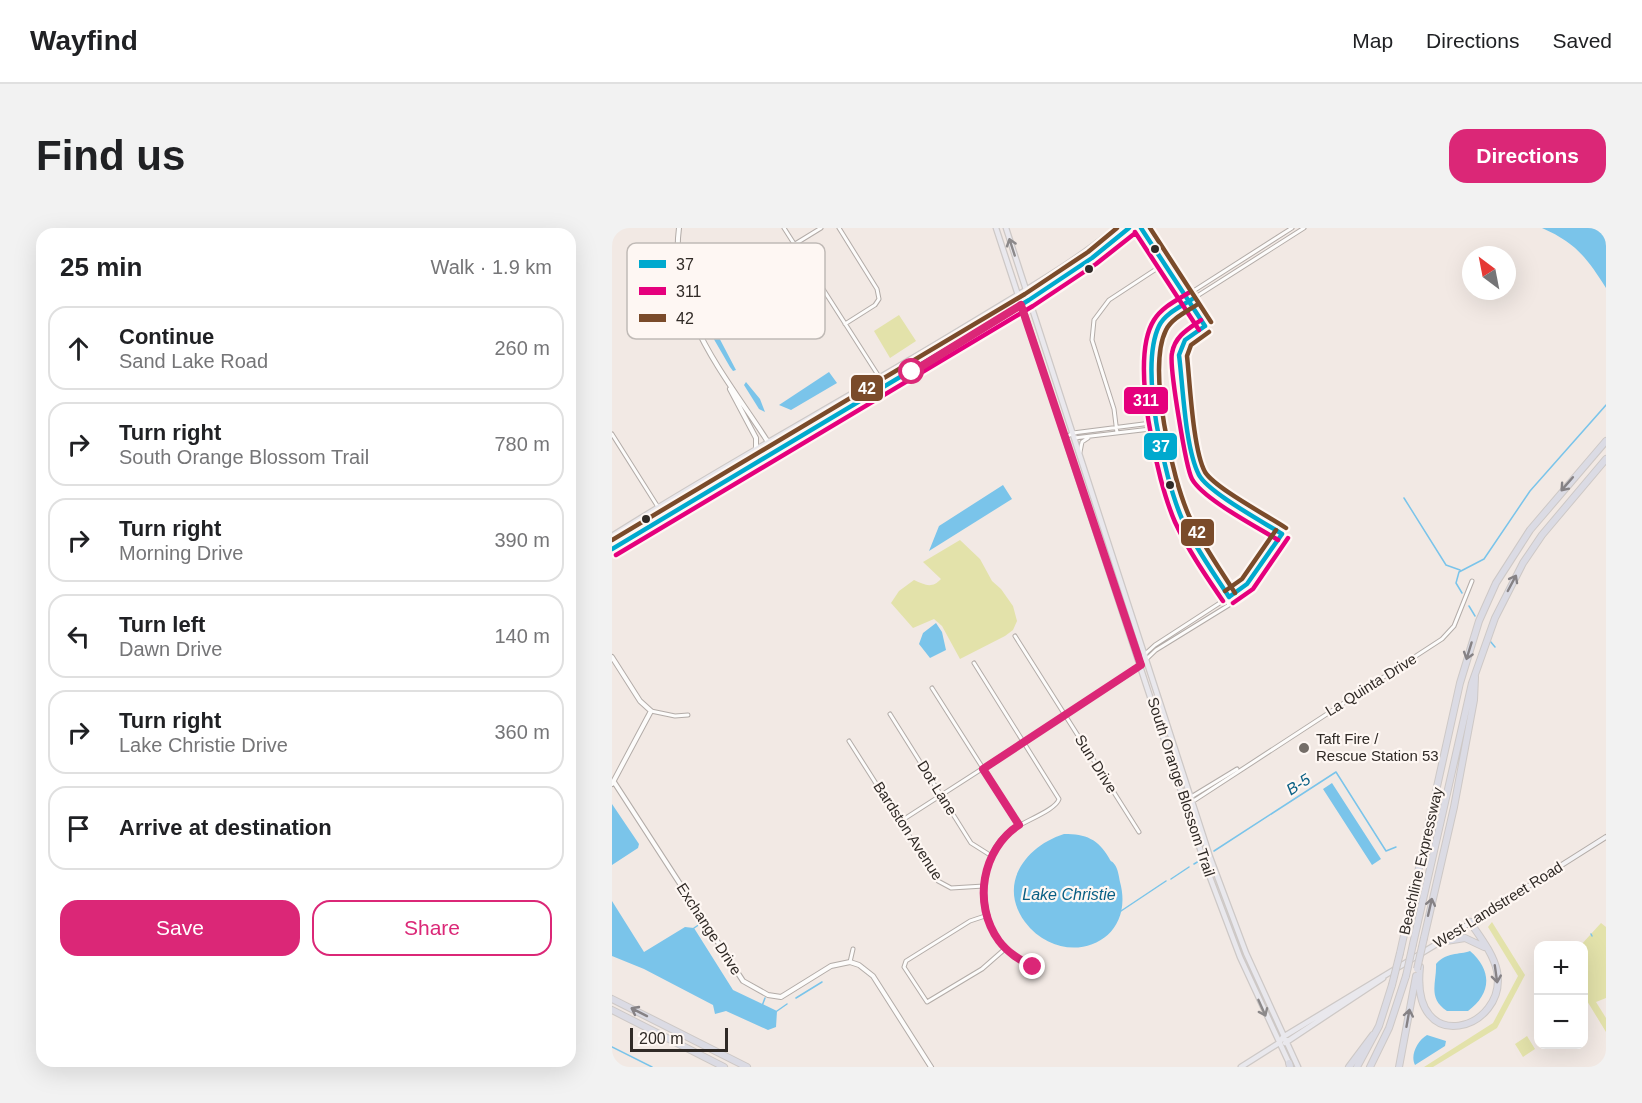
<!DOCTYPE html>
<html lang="en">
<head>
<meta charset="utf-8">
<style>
  :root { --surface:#fff; --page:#f2f2f2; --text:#202124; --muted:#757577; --line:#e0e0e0; --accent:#db2777 }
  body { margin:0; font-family:Arial,sans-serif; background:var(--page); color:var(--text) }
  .controls { position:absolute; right:18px; bottom:18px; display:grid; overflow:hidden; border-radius:12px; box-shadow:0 6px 24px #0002 }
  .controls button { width:54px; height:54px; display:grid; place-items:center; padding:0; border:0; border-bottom:2px solid var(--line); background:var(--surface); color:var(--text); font:30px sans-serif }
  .compass { position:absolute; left:850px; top:18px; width:54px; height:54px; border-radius:50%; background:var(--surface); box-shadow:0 6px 24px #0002; rotate:328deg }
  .scale { position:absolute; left:18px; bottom:15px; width:98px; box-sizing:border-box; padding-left:6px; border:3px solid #302a26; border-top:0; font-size:16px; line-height:21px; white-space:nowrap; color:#302a26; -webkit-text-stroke:4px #fef7f3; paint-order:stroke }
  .stop { position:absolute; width:18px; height:18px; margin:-14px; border:4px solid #db2777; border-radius:50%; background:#fff }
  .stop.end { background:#db2777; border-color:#fff; box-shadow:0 2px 6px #0008 }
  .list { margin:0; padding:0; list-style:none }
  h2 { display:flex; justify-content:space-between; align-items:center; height:78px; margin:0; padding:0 24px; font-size:26px }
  h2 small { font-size:20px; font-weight:400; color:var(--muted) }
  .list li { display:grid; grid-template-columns:39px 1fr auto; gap:18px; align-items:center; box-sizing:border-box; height:84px; margin:0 12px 12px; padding:0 12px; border:2px solid var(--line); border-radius:18px }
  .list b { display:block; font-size:22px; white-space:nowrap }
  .list p { margin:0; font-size:20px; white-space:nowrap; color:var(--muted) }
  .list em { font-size:20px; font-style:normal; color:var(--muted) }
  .actions { display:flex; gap:12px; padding:18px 24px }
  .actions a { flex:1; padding:14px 0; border:2px solid var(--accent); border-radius:18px; text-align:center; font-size:21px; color:var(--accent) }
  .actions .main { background:var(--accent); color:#fff }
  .icon { flex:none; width:33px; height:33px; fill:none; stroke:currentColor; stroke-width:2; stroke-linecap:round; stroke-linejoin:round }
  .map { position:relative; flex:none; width:994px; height:839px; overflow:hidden; border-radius:18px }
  header { display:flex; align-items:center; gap:36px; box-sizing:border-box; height:84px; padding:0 30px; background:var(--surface); border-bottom:2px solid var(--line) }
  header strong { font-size:28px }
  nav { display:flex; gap:33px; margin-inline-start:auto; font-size:21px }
  .intro { display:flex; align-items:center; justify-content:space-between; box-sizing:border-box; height:144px; padding:0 36px }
  h1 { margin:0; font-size:42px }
  .button { padding:15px 27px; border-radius:18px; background:var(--accent); color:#fff; font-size:21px; font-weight:700 }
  main { display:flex; gap:36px; padding:0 36px }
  aside { flex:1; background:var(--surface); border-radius:18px; box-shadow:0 6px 24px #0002 }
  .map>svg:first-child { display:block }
  .green { fill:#e3e2aa }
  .water { fill:#7ac4ea }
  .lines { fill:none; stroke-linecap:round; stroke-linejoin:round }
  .stream { stroke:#7ac4ea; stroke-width:1.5 }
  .minor-casing { stroke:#b3aca8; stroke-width:5 }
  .tertiary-casing { stroke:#b3aca8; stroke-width:6 }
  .secondary-casing { stroke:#b3aca8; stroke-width:6 }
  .primary-casing { stroke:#cdc8c6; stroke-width:7 }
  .motorway-casing { stroke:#cdc8c6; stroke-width:8 }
  .minor { stroke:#fdfcfb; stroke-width:3 }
  .tertiary { stroke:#fdfcfb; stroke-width:4 }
  .secondary { stroke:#f3f2f4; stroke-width:4 }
  .primary { stroke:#e9e8ed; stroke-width:4.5 }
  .motorway { stroke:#dbdbe4; stroke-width:6 }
  .motorway-bridge-casing { stroke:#cdc8c6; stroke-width:8; stroke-linecap:butt }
  .motorway-bridge { stroke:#dbdbe4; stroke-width:6 }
  .bus-1-casing { stroke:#fef7f3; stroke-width:9 }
  .bus-2-casing { stroke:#fef7f3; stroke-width:9 }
  .bus-3-casing { stroke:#fef7f3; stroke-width:9 }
  .bus-1 { stroke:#00a9ce; stroke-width:4.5 }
  .bus-2 { stroke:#e5007d; stroke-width:4.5 }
  .bus-3 { stroke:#7a4b2a; stroke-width:4.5 }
  .oneway { stroke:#8c898a }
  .oneway2 { stroke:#868285 }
  .route { stroke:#db2777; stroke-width:8 }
  .bus-dot { fill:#302a26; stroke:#fef7f3; stroke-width:2 }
  .poi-dot { fill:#746d68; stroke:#fef7f3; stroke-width:2 }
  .labels { text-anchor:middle; stroke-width:4.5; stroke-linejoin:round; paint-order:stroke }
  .street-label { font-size:15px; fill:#302a26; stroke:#fef7f3 }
  .poi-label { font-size:15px; fill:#302a26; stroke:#fef7f3; text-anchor:start }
  .water-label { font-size:16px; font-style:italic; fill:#095f84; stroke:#fef7f3 }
  .key { fill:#fef7f3; stroke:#c0bab6; stroke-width:1.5 }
  .key-label { font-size:16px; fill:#302a26 }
  .line-badge { stroke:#fef7f3; stroke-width:2 }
  .badge-label { font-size:16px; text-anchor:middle; font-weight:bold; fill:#fff }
</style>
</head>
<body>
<header>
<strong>Wayfind</strong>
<nav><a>Map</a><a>Directions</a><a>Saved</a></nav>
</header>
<div class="intro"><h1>Find us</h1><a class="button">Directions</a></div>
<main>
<aside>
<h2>25 min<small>Walk · 1.9 km</small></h2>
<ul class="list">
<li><svg class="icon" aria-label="ahead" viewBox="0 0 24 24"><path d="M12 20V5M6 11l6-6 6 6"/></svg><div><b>Continue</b><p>Sand Lake Road</p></div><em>260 m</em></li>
<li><svg class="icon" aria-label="right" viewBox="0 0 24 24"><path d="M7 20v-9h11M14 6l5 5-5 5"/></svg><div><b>Turn right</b><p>South Orange Blossom Trail</p></div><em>780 m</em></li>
<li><svg class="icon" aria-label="right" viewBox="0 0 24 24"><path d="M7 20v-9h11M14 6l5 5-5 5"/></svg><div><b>Turn right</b><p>Morning Drive</p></div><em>390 m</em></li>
<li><svg class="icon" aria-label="left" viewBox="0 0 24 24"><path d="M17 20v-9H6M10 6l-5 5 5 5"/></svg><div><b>Turn left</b><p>Dawn Drive</p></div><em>140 m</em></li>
<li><svg class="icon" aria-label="right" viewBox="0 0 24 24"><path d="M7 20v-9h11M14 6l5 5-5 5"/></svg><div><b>Turn right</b><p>Lake Christie Drive</p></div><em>360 m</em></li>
<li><svg class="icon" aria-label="arrive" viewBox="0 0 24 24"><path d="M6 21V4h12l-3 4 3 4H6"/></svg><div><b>Arrive at destination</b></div></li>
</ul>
<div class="actions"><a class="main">Save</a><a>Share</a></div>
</aside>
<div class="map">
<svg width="994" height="839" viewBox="0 0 994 839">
  <rect width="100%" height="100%" fill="#f2e9e4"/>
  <path class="green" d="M287,87L304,113L278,130L262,103Z
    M348,312L368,331L380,353L389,361L401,378L405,393L401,402L393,408L348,431L330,398L322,391L301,400L279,375L287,363L302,352C313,357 320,361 329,351L311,334Z
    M880,694L913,747L885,800L821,839H812L881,795L906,748L876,699Z
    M989,695L994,699V770L984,774L994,790V804L972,768V718H968Z
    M915,808L923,821L911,829L903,816Z"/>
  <path class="water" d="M930,0H994V60C975,30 964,15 930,0Z
    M86,74L90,77L124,142L121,143L118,139L96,101Z
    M217,144L225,155L179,182L167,177Z
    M134,154L148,171L153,184L147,181L132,157Z
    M391,257L400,271L317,323L327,298Z
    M324,395L330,404L334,422L318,430L307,416L311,405Z
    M720,555L769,631L760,637L711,561Z
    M0,576L27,616L26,620L0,637Z
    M452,606C474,606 486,611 497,630C500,636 499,631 503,637C506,641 507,649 508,654C525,717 450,743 413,694C385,656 414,618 452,606Z
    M0,673L32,724L73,699L82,700L121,762L165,783L164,799L156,802L114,783L103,786L101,777L32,741L0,728Z
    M858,723C881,743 879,766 856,783H835C815,770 825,754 824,736C834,724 847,727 858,723Z
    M815,807L834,813L833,818L803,837C798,828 805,813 815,807Z"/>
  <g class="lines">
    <path class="stream" d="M792,270L834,337L848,342
      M850,365L844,355L847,344L872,331L918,263L994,177
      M857,378L863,388
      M878,413L883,419
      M602,623L724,544L774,623L784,619
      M582,636L587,633
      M559,651L577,639
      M509,683L554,653
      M82,700L88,696
      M979,706L980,708
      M184,770L210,754
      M150,778L153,770
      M165,783L175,776
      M0,819L40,839"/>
    <g class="minor-casing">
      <path id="minor" d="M172,0L273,158
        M227,0L265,61L267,71L263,77L233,96
        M529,0L577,73
        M537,0L582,70
        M183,16L209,0
        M505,205L502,181L480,112L482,92L497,72L558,32
        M0,206L46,279
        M454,209L461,205L547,194
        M462,210L547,200
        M468,224L470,214L476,210
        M617,377V369L578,306L556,252L539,135L542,111L550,95L560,84L692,0
        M617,377L571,308L556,276L544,228L533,119L542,95L561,76L680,0
        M403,408L527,604
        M362,435L447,571C444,583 406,595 394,606C367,632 366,684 388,713C396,725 408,732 421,739
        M529,435L532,427L543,417L617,369
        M320,460L407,597
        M39,483L63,488L76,487
        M278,486L359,615L378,627
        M237,513L326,653L339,660L372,658
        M579,569L625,541
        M572,573L583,572L830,411L842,398L860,353
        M289,593L522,443L544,422L617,377
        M376,687L358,693L294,733L292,739L315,774L370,741L394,720
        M238,734L241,721"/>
    </g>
    <g class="tertiary-casing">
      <path id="tertiary" d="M67,0C56,84 114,148 156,214
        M118,161L144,210V222
        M0,429L28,473L39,483L0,556
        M2,554L131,753L156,767L169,769L219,738L238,734L247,737L261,748L319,839"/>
    </g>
    <g class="secondary-casing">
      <path id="secondary" d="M831,712L994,609"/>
    </g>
    <g class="primary-casing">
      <path id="primary" d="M384,0L593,636L628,729L678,837
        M394,0L598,629L634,725L686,839
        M321,127L339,110
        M159,226L161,218L168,210
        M148,230L156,214
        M52,289V282L59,274
        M39,294L46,287V279
        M0,308C117,234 238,169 356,97C406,66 458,38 504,0
        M0,321L417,72L480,30L517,0
        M673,815L771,750
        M629,839L667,815L671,809L828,714"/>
    </g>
    <g class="motorway-casing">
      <path id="motorway" d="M812,710L842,579L862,472L863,449
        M828,714L853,710L872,719
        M801,716L860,455L883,390L911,335L930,307L994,231
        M788,725L848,455L867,393L884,355L918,302L994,213
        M808,739C798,831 896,802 885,743C881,725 868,709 858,694
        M0,771L135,839
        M0,782L112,839
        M677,835L678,839
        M737,839L761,807
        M745,839L767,798L780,757
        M758,839L777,800L794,748
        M787,839L804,748"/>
    </g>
    <use href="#minor" class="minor"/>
    <use href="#tertiary" class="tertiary"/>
    <use href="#secondary" class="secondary"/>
    <use href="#primary" class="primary"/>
    <use href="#motorway" class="motorway"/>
    <g class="motorway-bridge-casing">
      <path id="motorway-bridge" d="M805,741L812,710
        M794,748L801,716
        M780,757L788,725"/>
    </g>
    <use href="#motorway-bridge" class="motorway-bridge"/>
    <g class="bus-1-casing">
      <path id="bus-1" d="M529,0L593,98
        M582,70C570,78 553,85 547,98C527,140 552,249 570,291C582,318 601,344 617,369
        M593,98L573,112L567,127C571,158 573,220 587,247C596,264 651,294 670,306
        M0,321L417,72L480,30L517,0
        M617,369L635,356L670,306"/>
    </g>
    <g class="bus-2-casing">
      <path id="bus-2" d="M523,4L587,102
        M578,64C565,72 550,79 542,92C517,131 545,253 563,294C576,322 594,348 611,373
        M589,92C576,101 563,108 560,125C557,138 574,240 580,251C591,271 645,299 666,312
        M4,327L421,78L484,36L522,6
        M621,375L641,361L676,310"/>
    </g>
    <g class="bus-3-casing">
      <path id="bus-3" d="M538,0L599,94
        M586,76C576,83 560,90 554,102C535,140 560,252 578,290C590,316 608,341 623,365
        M597,104L579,117L575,128C578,156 581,222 593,244C603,260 656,288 674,300
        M0,312L413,66L476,24L505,0
        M613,363L630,351L664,302"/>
    </g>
    <use href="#bus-1" class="bus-1"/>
    <use href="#bus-2" class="bus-2"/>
    <use href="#bus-3" class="bus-3"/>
  </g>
  <defs><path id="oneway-shaft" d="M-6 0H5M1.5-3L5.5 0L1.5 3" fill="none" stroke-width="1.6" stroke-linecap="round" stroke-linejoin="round" transform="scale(1.5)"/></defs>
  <g class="oneway">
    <use href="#oneway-shaft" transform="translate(400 19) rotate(-108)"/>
    <use href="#oneway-shaft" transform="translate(650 780) rotate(66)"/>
  </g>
  <g class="oneway2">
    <use href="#oneway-shaft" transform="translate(955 256) rotate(131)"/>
    <use href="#oneway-shaft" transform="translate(900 355) rotate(-62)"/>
    <use href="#oneway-shaft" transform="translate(857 423) rotate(107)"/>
    <use href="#oneway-shaft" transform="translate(818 679) rotate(-77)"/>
    <use href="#oneway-shaft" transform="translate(884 746) rotate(82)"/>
    <use href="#oneway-shaft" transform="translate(27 784) rotate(-153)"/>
    <use href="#oneway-shaft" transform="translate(796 790) rotate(-80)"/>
  </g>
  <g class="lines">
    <path class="route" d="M300,144L409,77L529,437L371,541L407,597C370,621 360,676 387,713C396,725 408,732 421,739"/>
  </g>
  <g class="bus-dot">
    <circle cx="543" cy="21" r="5"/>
    <circle cx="477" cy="41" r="5"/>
    <circle cx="558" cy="257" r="5"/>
    <circle cx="34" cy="291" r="5"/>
  </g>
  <circle class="poi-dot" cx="692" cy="520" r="6"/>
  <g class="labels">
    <g class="street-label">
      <text transform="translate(759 457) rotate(-32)" y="5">La Quinta Drive</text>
      <text transform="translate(484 536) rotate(58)" y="5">Sun Drive</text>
      <text transform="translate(569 559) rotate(72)" y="5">South Orange Blossom Trail</text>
      <text transform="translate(325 560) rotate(58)" y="5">Dot Lane</text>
      <text transform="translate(296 603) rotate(57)" y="5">Bardston Avenue</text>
      <text transform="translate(809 633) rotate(-77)" y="5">Beachline Expressway</text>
      <text transform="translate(886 677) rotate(-32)" y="5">West Landstreet Road</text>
      <text transform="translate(97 701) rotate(57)" y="5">Exchange Drive</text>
    </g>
    <g class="poi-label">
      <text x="704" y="516">Taft Fire /<tspan x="704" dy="17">Rescue Station 53</tspan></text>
    </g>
    <g class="water-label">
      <text transform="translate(686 556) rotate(-33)" y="6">B-5</text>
      <text x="457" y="672">Lake Christie</text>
    </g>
  </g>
  <rect x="15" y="15" width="198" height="96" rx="9" class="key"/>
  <rect x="27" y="32" width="27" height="8" fill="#00a9ce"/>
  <rect x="27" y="59" width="27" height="8" fill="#e5007d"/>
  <rect x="27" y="86" width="27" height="8" fill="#7a4b2a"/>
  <g class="key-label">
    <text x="64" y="42">37</text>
    <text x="64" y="69">311</text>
    <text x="64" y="96">42</text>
  </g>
  <g class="line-badge">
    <rect x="238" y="146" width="34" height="28" rx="6" fill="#7a4b2a"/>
    <rect x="511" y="158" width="46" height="29" rx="6" fill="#e5007d"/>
    <rect x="531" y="204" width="35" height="29" rx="6" fill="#00a9ce"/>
    <rect x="568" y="290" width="35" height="29" rx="6" fill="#7a4b2a"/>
  </g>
  <g class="badge-label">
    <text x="255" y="166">42</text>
    <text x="534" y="178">311</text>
    <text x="549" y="224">37</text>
    <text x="585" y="310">42</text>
  </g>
</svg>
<div class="controls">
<button>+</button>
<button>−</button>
</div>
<svg class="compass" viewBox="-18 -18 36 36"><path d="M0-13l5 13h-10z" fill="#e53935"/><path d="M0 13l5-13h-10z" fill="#757577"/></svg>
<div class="scale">200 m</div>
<div class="stop" style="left:300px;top:144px"></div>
<div class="stop end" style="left:421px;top:739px"></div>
</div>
</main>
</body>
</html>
